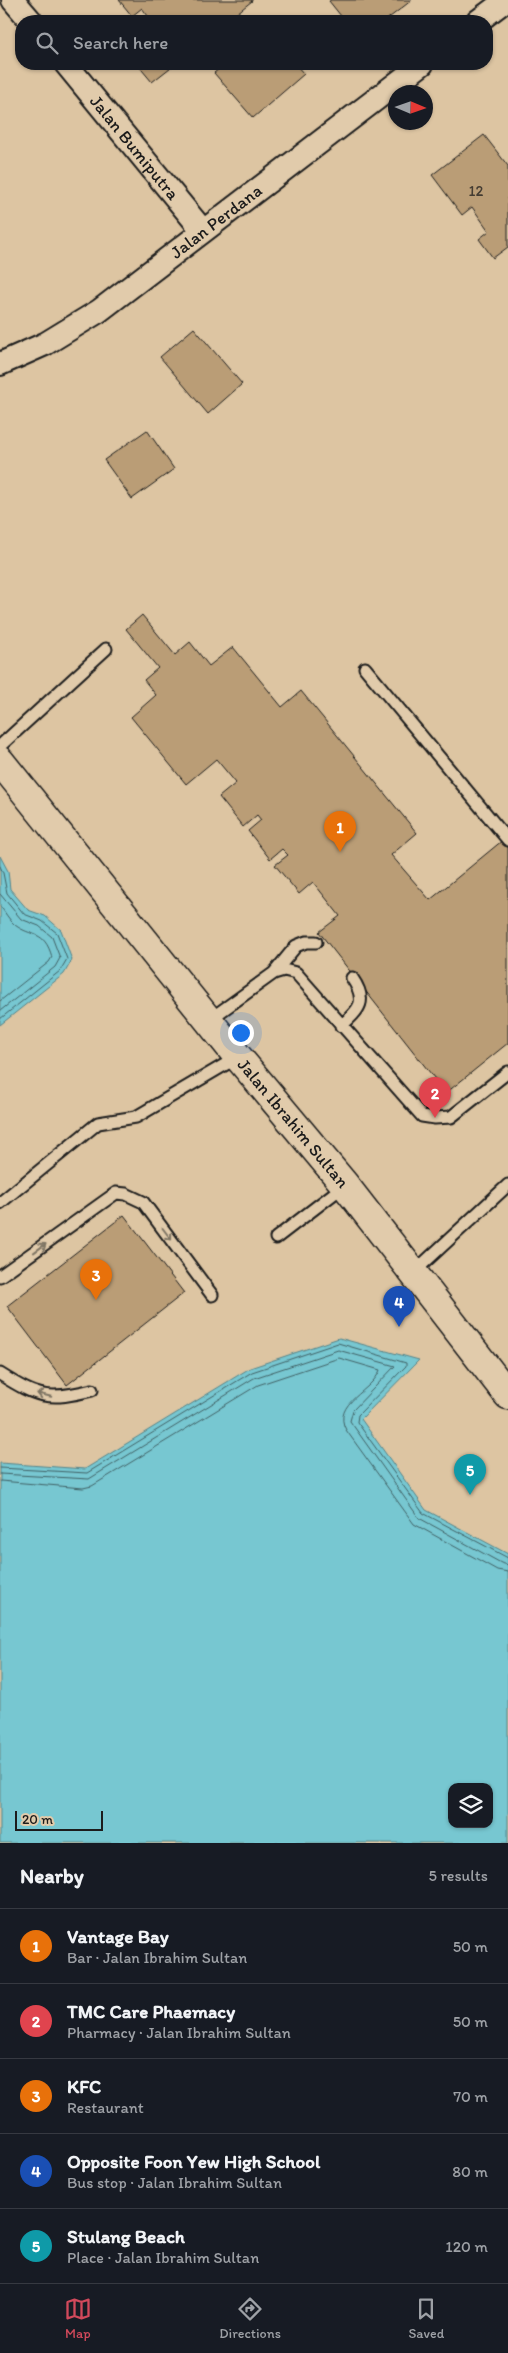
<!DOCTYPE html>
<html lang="en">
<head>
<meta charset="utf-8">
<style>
  :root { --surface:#171b24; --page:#20242c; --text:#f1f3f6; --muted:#9ea1a6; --line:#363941; --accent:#d1495b }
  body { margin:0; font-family:Itim,sans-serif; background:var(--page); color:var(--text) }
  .controls { position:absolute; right:15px; bottom:15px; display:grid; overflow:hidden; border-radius:10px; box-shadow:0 1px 4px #0004 }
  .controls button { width:45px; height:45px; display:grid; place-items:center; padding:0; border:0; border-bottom:1px solid var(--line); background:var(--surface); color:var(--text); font:25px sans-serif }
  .compass { position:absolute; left:388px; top:85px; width:45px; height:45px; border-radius:50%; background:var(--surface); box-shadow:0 1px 4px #0004; rotate:92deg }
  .scale { position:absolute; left:15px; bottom:12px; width:88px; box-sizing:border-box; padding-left:5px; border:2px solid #1c1c1c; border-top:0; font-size:14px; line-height:18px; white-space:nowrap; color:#1c1c1c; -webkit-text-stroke:4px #e1cbab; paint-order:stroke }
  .you { position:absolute; left:240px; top:1032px; width:18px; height:18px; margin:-12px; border:4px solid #fff; border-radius:50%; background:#1a73e8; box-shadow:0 0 0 8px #1a73e833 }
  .badge { display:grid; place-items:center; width:32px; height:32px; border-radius:50%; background:var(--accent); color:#fff; font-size:16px; font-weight:700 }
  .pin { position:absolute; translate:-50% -41px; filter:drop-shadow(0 1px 2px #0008) }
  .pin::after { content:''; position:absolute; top:26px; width:18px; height:15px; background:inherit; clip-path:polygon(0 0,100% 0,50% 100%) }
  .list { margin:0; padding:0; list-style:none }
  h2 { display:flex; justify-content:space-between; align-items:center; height:65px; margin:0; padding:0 20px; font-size:21px }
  h2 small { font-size:16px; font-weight:400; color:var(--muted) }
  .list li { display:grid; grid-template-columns:32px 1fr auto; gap:15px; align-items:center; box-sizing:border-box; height:75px; padding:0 20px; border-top:1px solid var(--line) }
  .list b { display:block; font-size:19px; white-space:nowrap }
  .list p { margin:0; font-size:16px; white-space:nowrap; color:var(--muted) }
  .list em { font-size:16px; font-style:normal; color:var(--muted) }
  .icon { flex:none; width:28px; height:28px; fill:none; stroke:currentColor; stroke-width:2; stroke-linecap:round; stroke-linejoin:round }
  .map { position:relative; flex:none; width:508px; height:1843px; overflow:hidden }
  .search { position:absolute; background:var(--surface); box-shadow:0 1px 4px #0004; left:15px; right:15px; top:15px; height:55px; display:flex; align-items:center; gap:12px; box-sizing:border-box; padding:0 18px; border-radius:20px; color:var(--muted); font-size:19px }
  .sheet { height:440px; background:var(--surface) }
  nav { display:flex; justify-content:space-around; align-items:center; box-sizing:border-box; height:70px; border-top:1px solid var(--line); background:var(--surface); font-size:14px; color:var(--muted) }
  nav a { display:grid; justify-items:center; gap:2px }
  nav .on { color:var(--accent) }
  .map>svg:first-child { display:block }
  .water { fill:#77c7d1; stroke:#538389; fill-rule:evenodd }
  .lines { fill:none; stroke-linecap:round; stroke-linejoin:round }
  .shore { stroke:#406064; stroke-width:1 }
  .building { fill:#ba9d76; stroke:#1c1c1c }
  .lane-casing { stroke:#1c1c1c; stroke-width:15 }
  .street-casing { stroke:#1c1c1c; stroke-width:26 }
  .secondary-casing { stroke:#1c1c1c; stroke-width:31 }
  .lane { stroke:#e1cbab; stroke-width:11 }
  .street { stroke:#e1cbab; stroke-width:22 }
  .secondary { stroke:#e1cbab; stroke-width:28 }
  .oneway { stroke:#7e7464 }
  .labels { text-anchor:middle; stroke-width:5; stroke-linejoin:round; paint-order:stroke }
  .number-label { font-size:15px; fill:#443c32 }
  .street-label { font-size:18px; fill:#1c1c1c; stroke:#e1cbab }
</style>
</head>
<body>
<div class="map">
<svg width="508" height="1843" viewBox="0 0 508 1843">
  <rect width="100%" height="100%" fill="#ddc5a2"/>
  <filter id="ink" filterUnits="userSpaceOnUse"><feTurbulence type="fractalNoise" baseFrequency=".02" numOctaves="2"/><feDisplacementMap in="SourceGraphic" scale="10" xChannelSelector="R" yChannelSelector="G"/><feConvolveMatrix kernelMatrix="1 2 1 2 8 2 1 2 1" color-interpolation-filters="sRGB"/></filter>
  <g filter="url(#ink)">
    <path class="water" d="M0,856L8,871L10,889L28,910L45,916L61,930L72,960L64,974L0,1025Z
      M339,1338L419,1360L361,1419L426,1510L508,1554V1843H0V1463L85,1469L250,1368ZM452,1787H489V1824H452Z"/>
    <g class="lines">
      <path class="shore" d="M0,866L3,873L7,893L24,914L42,921L57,933L67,959L60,971L0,1019
        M0,894L21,919L39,926L52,937L60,958L55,967L0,1011
        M0,906C5,912 9,920 15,925C32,938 44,929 52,957L49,962L0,1001
        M0,1468L87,1473L252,1372L338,1343L406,1363V1366L358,1415L357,1422L423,1513L508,1558
        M0,1474L89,1479L254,1378L338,1350L395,1366L353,1410L350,1421L419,1518L501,1563L508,1565
        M0,1481L83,1488L92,1486L258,1385L339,1358L380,1370C373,1391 331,1403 346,1430L414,1524L497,1570L508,1572"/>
    </g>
    <path class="building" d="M119,0H252V1L227,21H141L148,16L142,8L132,16Z
      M331,0H412L385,21H345L329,1Z
      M137,64H175L152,82Z
      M225,64H295L304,74L253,118L214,73Z
      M484,135L508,166V247L493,258L479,239L489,231L472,207L462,215L432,175Z
      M194,328L242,384L208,414L160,357Z
      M147,430L174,469L132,499L104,460Z
      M142,615L175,655L190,642L209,666L233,647L282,707L301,691L417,833L391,855L430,900L503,840L508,846V1043L446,1093L319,932L340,916L313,882L299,894L275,865L288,855L282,849L270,859L248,831L261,820L257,815L243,827L219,797L236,783L216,759L186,784L131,717L156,695L144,680L158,668L126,629Z
      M124,1215L184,1293L67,1385L7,1306Z"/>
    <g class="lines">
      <g class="lane-casing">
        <path id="lane" d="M365,668L508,840
          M0,746L106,649
          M274,973L284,970L296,973L422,1116L435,1118L451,1117L508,1072
          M209,1020L274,973L296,946L306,942H316
          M341,1026C360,1009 368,1001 352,978
          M0,1203L98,1123L136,1117L238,1057
          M276,1238L345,1185
          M413,1273L508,1185
          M0,1276L116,1193L126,1194L143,1202L212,1295
          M0,1374C38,1398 49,1401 92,1390"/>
      </g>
      <g class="street-casing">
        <g id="street">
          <path d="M13,0L31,21"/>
          <path d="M478,21L506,0"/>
          <path id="s1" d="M66,64L203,231"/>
          <path id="s2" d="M0,364L45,344L99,311L422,64"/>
        </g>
      </g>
      <g class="secondary-casing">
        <g id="secondary">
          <path id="s3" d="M0,761L238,1057L345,1185L508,1395"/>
        </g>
      </g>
      <use href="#lane" class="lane"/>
      <use href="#street" class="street"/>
      <use href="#secondary" class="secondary"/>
    </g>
    <defs><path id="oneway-shaft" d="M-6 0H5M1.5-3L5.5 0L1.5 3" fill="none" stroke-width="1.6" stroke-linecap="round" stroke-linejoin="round" transform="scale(1.25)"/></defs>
    <g class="oneway">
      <use href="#oneway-shaft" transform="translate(167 1234) rotate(53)"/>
      <use href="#oneway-shaft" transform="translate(40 1248) rotate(-36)"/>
      <use href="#oneway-shaft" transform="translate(44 1395) rotate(-166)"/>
    </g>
  </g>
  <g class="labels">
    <g class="number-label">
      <text x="476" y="196">12</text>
    </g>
    <g class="street-label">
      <text dy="6" stroke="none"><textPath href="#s1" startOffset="108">Jalan Bumiputra</textPath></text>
      <text dy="6" stroke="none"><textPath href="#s2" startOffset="260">Jalan Perdana</textPath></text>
      <text dy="6" stroke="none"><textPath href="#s3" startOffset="466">Jalan Ibrahim Sultan</textPath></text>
    </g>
  </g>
</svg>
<div class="controls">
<button><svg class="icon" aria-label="layers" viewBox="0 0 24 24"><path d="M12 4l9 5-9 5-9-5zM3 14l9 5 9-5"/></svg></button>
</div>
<svg class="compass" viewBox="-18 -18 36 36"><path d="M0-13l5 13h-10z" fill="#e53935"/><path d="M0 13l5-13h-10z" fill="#9ea1a6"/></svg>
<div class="scale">20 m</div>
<div class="you"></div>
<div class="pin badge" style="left:340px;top:852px;background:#e8710a">1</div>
<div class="pin badge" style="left:435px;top:1118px;background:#e0444e">2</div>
<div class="pin badge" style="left:96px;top:1300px;background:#e8710a">3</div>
<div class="pin badge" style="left:399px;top:1327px;background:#1a4fb4">4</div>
<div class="pin badge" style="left:470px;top:1495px;background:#0f9aa8">5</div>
<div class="search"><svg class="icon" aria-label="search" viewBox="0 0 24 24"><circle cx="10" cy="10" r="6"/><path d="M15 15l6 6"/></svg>Search here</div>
</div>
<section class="sheet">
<h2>Nearby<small>5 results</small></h2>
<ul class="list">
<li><span class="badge" style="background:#e8710a">1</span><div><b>Vantage Bay</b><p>Bar · Jalan Ibrahim Sultan</p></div><em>50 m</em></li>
<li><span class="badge" style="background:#e0444e">2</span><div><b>TMC Care Phaemacy</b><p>Pharmacy · Jalan Ibrahim Sultan</p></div><em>50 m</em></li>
<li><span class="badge" style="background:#e8710a">3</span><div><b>KFC</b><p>Restaurant</p></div><em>70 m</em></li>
<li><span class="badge" style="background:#1a4fb4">4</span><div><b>Opposite Foon Yew High School</b><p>Bus stop · Jalan Ibrahim Sultan</p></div><em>80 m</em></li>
<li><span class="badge" style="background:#0f9aa8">5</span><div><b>Stulang Beach</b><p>Place · Jalan Ibrahim Sultan</p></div><em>120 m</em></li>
</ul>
</section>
<nav>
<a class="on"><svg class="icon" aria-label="map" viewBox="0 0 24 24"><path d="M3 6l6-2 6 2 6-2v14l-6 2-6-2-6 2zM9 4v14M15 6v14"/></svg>Map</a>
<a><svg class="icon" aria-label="directions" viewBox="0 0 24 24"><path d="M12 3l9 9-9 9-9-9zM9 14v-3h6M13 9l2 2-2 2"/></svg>Directions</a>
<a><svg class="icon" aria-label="saved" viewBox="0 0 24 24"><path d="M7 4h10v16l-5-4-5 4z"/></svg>Saved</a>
</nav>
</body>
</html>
